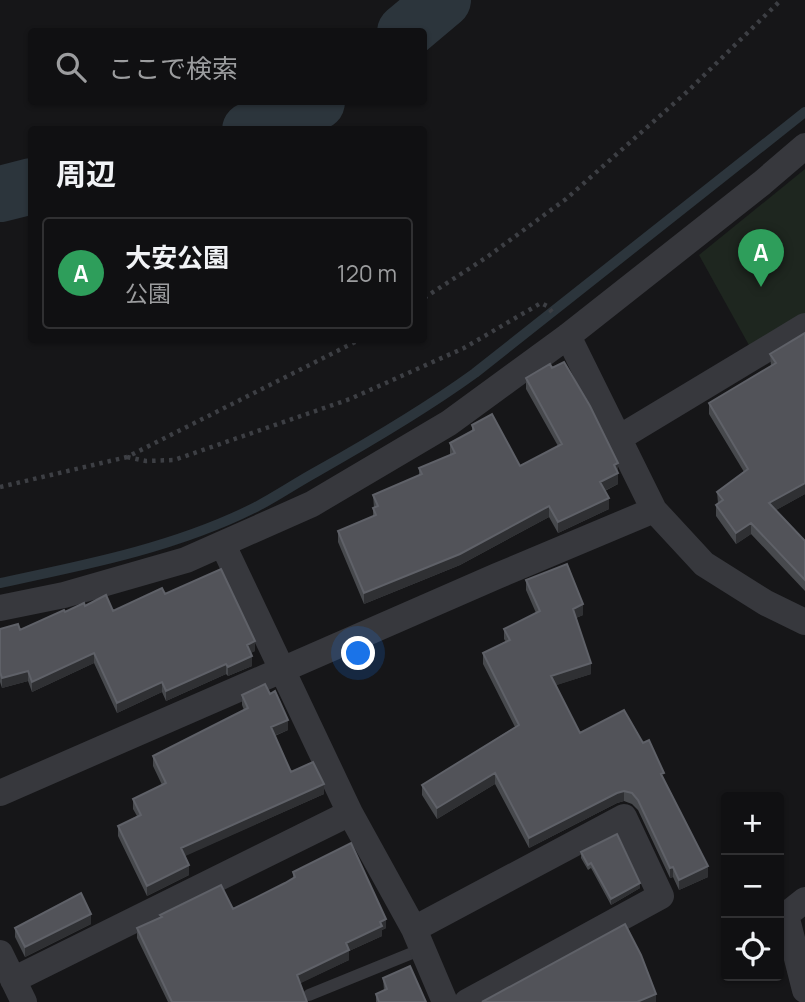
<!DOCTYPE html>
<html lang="ja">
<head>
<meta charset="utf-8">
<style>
  :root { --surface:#101012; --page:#1e1e20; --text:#f1f3f6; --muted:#9c9d9f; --line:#303032; --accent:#0f766e }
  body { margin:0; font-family:Manrope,"Noto Sans JP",sans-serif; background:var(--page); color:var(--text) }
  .controls { position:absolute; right:21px; bottom:21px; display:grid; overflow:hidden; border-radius:7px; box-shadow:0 2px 5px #0004 }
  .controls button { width:63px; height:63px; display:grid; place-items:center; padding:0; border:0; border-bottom:2px solid var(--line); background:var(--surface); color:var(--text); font:35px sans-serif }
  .you { position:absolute; left:359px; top:654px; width:24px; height:24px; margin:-18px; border:5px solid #fff; border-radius:50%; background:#1a73e8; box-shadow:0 0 0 10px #1a73e833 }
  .badge { display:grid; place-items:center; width:46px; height:46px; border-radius:50%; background:var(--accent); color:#fff; font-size:23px; font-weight:700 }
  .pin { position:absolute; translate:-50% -58px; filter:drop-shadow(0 2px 4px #0008) }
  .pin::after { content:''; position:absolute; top:37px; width:24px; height:21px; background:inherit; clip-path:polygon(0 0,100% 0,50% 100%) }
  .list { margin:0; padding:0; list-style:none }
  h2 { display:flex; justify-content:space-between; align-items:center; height:91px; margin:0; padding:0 28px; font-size:30px }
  h2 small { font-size:23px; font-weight:400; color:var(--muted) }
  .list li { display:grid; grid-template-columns:46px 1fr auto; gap:21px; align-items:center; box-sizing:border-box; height:112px; margin:0 14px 14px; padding:0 14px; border:2px solid var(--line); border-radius:7px }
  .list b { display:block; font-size:26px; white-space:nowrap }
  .list p { margin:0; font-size:23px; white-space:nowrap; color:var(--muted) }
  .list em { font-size:23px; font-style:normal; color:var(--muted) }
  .icon { flex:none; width:38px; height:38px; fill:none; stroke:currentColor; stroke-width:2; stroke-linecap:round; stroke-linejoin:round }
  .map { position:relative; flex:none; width:805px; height:1002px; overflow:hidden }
  .search { position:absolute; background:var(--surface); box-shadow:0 2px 5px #0004; left:28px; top:28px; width:399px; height:77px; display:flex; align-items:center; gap:18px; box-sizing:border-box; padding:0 24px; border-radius:7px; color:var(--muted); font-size:26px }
  .panel { position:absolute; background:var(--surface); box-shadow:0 2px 5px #0004; left:28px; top:126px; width:399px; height:217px; border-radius:7px }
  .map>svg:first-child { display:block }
  .green { fill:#1e261f }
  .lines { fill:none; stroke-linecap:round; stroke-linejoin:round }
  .stream { stroke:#2c353c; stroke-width:10 }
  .river { stroke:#2c353c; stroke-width:56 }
  .path { stroke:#3d3f44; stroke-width:4.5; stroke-dasharray:3.5 5; stroke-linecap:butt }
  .lane { stroke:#37383d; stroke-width:12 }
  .street { stroke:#37383d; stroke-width:26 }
  .wall { fill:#47494d }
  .shaded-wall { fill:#2f3033 }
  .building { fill:#525359; stroke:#5f6168; stroke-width:2 }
</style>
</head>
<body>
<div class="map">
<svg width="805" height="1002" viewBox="0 0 805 1002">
  <rect width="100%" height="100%" fill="#161618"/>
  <path class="green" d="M805,169V319L750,347L699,255Z"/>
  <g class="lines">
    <path class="stream" d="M0,583C86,565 177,547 256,507C277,496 296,483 316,472C371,441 424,410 475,373L805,112"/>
    <path class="river" d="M405,32L443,0
      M250,130L317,102
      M0,194L32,186"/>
    <path class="path" d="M424,298L487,257L566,199L688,91L781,0
      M127,457L146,461L174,460L350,399L464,348L541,303L547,306L552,312
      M0,487L127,457L359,340"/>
    <path class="lane" d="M309,995L422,949"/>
    <path class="street" d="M568,336L654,510L704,564L766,603L805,622
      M619,438L805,326
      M223,545L350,813L414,929L445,1002
      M0,608L64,595L186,560L312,504L449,423L568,336L762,183L805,146
      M0,793L497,576L654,510
      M805,900L786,915L805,990
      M414,929L624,817L661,896L467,1002
      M0,953L24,1002
      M13,980L350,813"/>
  </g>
  <path class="wall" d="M805,333V494L776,510L805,541V591L751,534L736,544L716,516V505L718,503L717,492L744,472L709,414V403L771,366L770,354Z
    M526,378L618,474V484L605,491L609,509L558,533L549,517L460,565L364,604L338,542V531L373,516V508H374L373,495L419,475V468L450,455V443L472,431V425L520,466L558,446L526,389Z
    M526,580L583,615L576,618L591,674L556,685L580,733L643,743L664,780L708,877L679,890L673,877L670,878L638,810L632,804L624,801L617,803L529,848L495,784L437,819L422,795V785L515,727L483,664V653L506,642L504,639V629L536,613L526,590Z
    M165,594L255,651L250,653L252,666L228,676L226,674L166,701L162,692L117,713L94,663L32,692L28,681L2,688L0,682V629L20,630L65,612L85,606L113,611Z
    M242,695L288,730L275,736L291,772L324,794L184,856L189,875L147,896L118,836V826L137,816L133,809V799L162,785L153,766V756L244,710L242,705Z
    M581,852L640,888L611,905L591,868L588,870L581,858Z
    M293,872L386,928L382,930V936L349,951V960L300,983L307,1002H168L137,938V928L160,917V915L233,909L285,883L293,878Z
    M91,924L25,957L15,937V928Z
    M383,978L426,1002H376V994L384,990Z"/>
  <path class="shaded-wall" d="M618,463V484L600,493V482L614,465Z
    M805,483V494L769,514V503Z
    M609,498V509L558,533V522Z
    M549,506V517L460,565L364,604V593Z
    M751,523V534L736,544V533Z
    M583,604V615L573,619V609Z
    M255,641V651L247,655V645Z
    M94,653V663L32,692V682Z
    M252,656V666L228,676V667Z
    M591,663V674L551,687V676Z
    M226,664V674L166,701V691Z
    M28,671V681L2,688V678Z
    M162,682V692L117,713V703Z
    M288,720V730L271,737V727Z
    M495,773V784L437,819V808Z
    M324,784V794L181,858V848Z
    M624,791V801L617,803L529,848V838L617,793Z
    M189,865V875L147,896V886Z
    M708,866V877L679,890V880Z
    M673,867V877L670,878V868Z
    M640,883V888L611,905V899Z
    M91,914V924L25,957V947Z
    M386,919V928L382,930V936L349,951V960L297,985V975Z
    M656,994V1002H637Z"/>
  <path class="building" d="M805,333V483L769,503L805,541V580L751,523L736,533L716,505L723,500L717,492L748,469L709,403L776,363L770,354Z
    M564,362L590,406L618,463L614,465L618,473L600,482L609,498L558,522L549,506L460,554L364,593L338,531L376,515L373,508L378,506L373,495L422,474L419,468L455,453L450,443L474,430L472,425L492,414L520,466L562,444L526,378L550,364L552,368Z
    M567,564L583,604L573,609L591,663L551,676L580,733L624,710L643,743L649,740L664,773L661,774L708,866L679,880L673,867L670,868L638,800L632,793L624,791L617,793L529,838L495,773L437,808L422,785L519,725L483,653L510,640L504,629L540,611L526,580Z
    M221,569L255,641L247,645L252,656L228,667L226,664L166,691L162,682L117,703L94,653L32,682L28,671L2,678L0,672V629L18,624L20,630L64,610L65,612L84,603L85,606L106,595L113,611L162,588L165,594Z
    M265,684L270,694L275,691L288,720L271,727L291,772L313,762L324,784L181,848L189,865L147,886L118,826L141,815L133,799L166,783L153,756L248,708L242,695Z
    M617,834L640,883L611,899L591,863L588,865L581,852Z
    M351,843L386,919L380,922L382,926L346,943L349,950L297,975L307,1002H172L137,928L162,917L160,915L221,885L233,909L285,883L295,877L293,872Z
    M81,893L91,914L25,947L15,928Z
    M625,924L641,955L656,994L637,1002H482Z
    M410,966L426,1002H379L376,994L387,989L383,978Z"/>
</svg>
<div class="controls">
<button>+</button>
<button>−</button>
<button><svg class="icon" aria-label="locate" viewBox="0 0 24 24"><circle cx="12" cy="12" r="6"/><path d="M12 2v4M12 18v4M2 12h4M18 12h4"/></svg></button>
</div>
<div class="you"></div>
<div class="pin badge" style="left:761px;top:287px;background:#2e9e5b">A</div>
<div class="search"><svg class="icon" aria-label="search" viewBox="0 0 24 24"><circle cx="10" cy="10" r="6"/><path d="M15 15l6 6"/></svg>ここで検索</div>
<section class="panel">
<h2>周辺<small></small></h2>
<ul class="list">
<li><span class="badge" style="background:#2e9e5b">A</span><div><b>大安公園</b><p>公園</p></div><em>120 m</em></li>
</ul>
</section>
</div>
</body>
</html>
